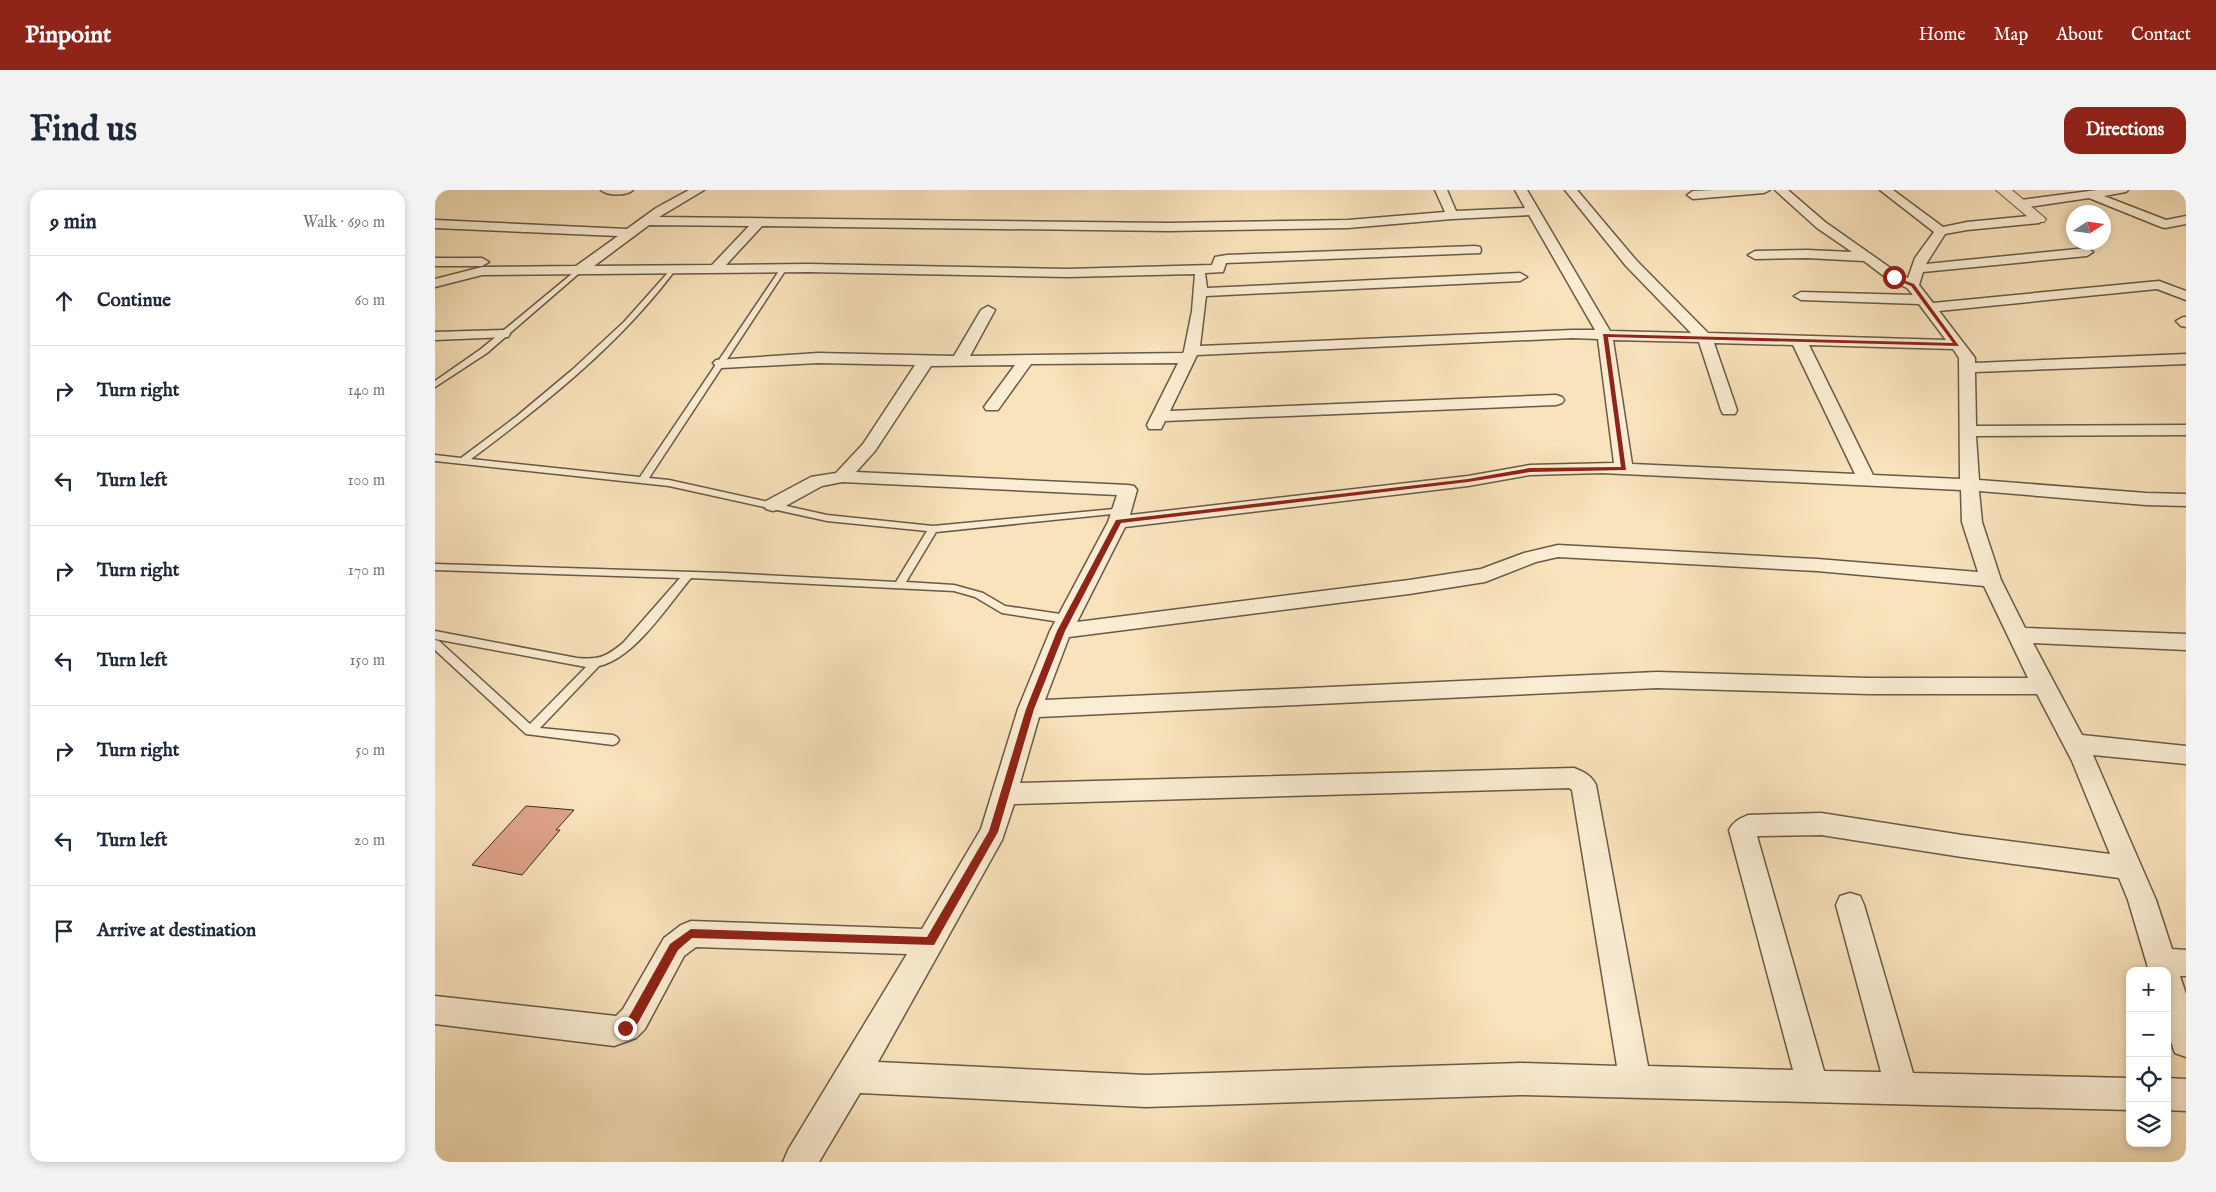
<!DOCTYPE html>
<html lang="en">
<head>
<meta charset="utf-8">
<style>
  :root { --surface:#fff; --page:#f2f2f3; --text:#1f2937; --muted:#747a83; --line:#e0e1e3; --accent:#8f2418 }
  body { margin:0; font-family:"IM FELL English",serif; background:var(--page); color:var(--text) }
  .controls { position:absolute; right:15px; bottom:15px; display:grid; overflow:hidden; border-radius:10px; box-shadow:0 2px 8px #0003 }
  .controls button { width:45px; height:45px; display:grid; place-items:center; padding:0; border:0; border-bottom:1px solid var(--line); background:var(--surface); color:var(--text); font:25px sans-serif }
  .compass { position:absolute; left:1631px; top:15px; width:45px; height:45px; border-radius:50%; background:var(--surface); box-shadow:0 2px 8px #0003; rotate:78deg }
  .stop { position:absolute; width:15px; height:15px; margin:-11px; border:4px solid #8f2418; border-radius:50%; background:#fff }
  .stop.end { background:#8f2418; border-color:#fff; box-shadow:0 1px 5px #0008 }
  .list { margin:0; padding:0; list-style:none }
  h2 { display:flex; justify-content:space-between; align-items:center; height:65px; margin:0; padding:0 20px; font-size:21px }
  h2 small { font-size:16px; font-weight:400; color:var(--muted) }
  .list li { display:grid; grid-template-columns:32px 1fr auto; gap:15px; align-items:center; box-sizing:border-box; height:90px; padding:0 20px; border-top:1px solid var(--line) }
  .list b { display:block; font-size:19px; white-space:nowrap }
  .list em { font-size:16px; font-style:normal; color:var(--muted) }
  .icon { flex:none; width:28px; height:28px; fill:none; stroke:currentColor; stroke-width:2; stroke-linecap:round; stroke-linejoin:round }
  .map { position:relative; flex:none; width:1751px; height:972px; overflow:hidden; border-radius:15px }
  header { display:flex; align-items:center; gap:30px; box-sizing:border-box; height:70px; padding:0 25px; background:var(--accent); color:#fff }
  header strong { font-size:24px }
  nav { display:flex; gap:28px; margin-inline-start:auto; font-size:18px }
  .intro { display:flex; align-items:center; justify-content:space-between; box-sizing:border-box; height:120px; padding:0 30px }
  h1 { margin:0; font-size:35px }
  .button { padding:12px 22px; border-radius:15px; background:var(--accent); color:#fff; font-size:18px; font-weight:700 }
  main { display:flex; gap:30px; padding:0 30px }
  aside { flex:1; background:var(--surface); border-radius:15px; box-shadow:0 2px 8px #0003 }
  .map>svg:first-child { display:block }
  .building { fill:#dea38a; stroke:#382c20 }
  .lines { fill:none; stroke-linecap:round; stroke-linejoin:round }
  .service-casing { stroke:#685a47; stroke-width:3 }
  .minor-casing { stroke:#685a47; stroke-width:3 }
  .tertiary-casing { stroke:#685a47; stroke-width:2 }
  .service { fill:#fbedd3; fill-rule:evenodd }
  .minor { fill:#fbedd3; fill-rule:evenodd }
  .tertiary { fill:#fbedd3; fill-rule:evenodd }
  .route { fill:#8f2418 }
</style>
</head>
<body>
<header>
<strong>Pinpoint</strong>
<nav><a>Home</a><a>Map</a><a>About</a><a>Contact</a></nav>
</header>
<div class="intro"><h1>Find us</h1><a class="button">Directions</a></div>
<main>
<aside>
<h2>9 min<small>Walk · 690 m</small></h2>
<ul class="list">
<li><svg class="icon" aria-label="ahead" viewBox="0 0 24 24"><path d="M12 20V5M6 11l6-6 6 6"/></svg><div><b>Continue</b></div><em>60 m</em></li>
<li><svg class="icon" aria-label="right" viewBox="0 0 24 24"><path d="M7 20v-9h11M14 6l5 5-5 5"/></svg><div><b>Turn right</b></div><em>140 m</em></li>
<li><svg class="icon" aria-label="left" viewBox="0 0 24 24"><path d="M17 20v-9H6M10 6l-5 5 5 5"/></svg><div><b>Turn left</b></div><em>100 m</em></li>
<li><svg class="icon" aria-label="right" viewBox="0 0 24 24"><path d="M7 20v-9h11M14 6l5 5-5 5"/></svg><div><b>Turn right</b></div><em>170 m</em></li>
<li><svg class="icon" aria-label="left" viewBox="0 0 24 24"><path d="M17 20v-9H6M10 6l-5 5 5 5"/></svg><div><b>Turn left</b></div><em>150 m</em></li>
<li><svg class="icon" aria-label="right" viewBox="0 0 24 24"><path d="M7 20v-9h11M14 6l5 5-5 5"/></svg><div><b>Turn right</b></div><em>50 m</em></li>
<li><svg class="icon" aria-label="left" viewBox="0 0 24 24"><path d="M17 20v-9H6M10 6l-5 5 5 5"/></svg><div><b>Turn left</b></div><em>20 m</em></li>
<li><svg class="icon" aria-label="arrive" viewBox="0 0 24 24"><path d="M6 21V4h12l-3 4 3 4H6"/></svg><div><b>Arrive at destination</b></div></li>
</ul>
</aside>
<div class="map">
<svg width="1751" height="972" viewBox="0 0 1751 972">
  <rect width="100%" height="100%" fill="#f9e3bc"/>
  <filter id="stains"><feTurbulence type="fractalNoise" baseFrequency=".004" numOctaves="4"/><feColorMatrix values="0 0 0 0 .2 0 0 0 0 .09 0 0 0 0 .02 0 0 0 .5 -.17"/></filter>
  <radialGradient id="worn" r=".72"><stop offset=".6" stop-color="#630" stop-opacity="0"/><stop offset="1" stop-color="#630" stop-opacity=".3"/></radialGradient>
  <path class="building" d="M91,616L139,620L121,640H125L87,685L37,675Z"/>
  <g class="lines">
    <g class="service-casing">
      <path id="service" d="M349,76L352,78L214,288L234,290L392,325L498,336L690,318L692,320L687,323L501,342L471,392L519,395L548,403L570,416L632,425L637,429L632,433L567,423L540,407L519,401L256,388C233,415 200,468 164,476L105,538L178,545L182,547L184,550L182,553L178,555L91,544L0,460V450L4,451L95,534L151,477L0,449V441L142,468C164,470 171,467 188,453L245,388L0,380V374L290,383L461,392L492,341L392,331L234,296L0,271V265L26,268L82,226L137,180L189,132L238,77L241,79C185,154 111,213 36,269L205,287L346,78Z
        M144,78L149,79L52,163L0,197V191L46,159Z"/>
    </g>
    <g class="minor-casing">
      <path id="minor" d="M166,0H198C192,6 172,6 166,0Z
        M254,0H269L224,27L734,33L913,30L1010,22L1000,0H1012L1021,21L1090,18L1080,0H1092L1175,141L1256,143L1191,76L1130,0H1142L1201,70L1273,143L1511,150L1484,114L1366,110L1359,106L1366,102L1478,105L1472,98L1454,90L1429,71L1372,68L1320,69L1313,65L1320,61L1372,60L1417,62L1382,38L1340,0H1353L1390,32L1464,84L1473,88L1480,68L1499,42L1445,0H1458L1508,37L1532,32L1604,25L1610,29L1604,33L1532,40L1510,44L1491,74L1652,58L1658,62L1652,66L1488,82L1484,95L1498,113L1724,91L1751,101V110L1722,99L1504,121L1540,168V173L1751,164V174L1540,182L1541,236L1751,235V245L1541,246L1544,290L1711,303L1751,304V316L1711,315L1544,301L1547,332L1566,390L1590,438L1751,444V460L1598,453L1647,545L1751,556V574L1658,565L1721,710L1737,759L1751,760V786H1745L1751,804V867L1740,863L1732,841V781H1714L1693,710L1684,688L1527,667L1386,645L1322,646L1389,881L1446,882L1401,715L1405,706L1415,703L1425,706L1429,715L1478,883L1695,888V920L1086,905L711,917L425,903L384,972H348L353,960L472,764L261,757L249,766L210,839L201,848L179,856L0,834V806L181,826L188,819L229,748L246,735L256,731L487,739L546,639L583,519L615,441L673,332L682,305L407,292L387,296L345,319L338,321L331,319L329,315L331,311L376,287L401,283L428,254L480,175L383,173L286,178L281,176L278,173L281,170L383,163L519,166L546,120L553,116L560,120L535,166L748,163L749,161L757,121L760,84L632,87L373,82L47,85L0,97V89L47,77L141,76L183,46L0,38V30L192,39L221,18ZM1094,25L1160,140H1137L765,156L771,106L1085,91L1092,87L1085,83L772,98L770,83L788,82L791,73L1045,63L1046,60L1045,57L1040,56L792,65L780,67L777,75L632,79L373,74L291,75L327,36L734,41L913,38L1017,29ZM214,35L314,36L277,75L159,76ZM1137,148L1163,149L1179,273L1095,275L1033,286L695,325L702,300L699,296L693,295L421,282L440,261L496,176L580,175L549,217L551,220H563L596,174L743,173L712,235L714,239H726L730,231L1121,215L1127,213L1129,210L1127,207L1121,205L735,221L762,165ZM1178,150L1264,152L1286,220L1288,224H1300L1302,220L1279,153L1358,155L1420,284L1197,274ZM1374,155L1518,159L1524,168L1525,289L1438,285ZM1167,283L1526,300L1527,332L1543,382L1382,369L1123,355L1089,363L1046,379L974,390L642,432L690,337L1033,296L1095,285ZM1123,367L1382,381L1549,396L1593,488H1434L1222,482L610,510L634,447L974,404L1050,392L1101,372ZM1222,498L1434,504H1602L1637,571L1675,664L1527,645L1386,623L1313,625C1304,629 1299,631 1294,640L1358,880L1213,876L1161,595C1156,585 1149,582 1139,578L585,593L604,527ZM1134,598L1137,600L1182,876L1086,873L711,885L443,872L567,650L579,614Z
        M1279,0H1335L1329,3L1258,9L1252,5L1258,1Z
        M1662,0H1693L1691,2L1669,6L1731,30L1751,26V34L1730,38L1726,37L1654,8L1586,18L1580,14L1586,10Z
        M0,68H47L54,72L47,76H0Z
        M1748,127H1751V137L1746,136L1741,131Z
        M68,140L73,141L75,144L73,147L0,150V142Z
        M1732,888L1751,889V921L1732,920Z"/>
    </g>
    <g class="tertiary-casing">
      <path id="tertiary" d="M1561,0H1577L1611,29L1609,32H1599Z"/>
    </g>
    <use href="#service" class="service"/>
    <use href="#minor" class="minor"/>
    <use href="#tertiary" class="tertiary"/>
  </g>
  <path class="route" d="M1457,86L1479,94L1524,156L1173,147L1191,280L1095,282L1033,292L686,333L630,441L599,519L563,642L499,755L257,748L243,760L203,833L190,844L187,842L185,838L195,825L235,754L256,739L492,747L554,641L591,519L622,441L681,330L1033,289L1095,278L1186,277L1168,144L1518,153L1476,96L1457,88Z"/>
  <rect width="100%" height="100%" filter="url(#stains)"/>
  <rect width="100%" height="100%" fill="url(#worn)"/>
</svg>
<div class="controls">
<button>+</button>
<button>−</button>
<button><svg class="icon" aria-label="locate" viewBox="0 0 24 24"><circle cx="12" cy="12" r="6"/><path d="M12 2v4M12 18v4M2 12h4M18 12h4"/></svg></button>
<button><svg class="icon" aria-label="layers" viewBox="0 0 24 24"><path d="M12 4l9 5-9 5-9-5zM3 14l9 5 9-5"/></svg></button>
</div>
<svg class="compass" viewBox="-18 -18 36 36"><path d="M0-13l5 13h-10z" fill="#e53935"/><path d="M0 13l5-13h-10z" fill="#747a83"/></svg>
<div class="stop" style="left:1459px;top:87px"></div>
<div class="stop end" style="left:190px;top:838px"></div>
</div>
</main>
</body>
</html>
